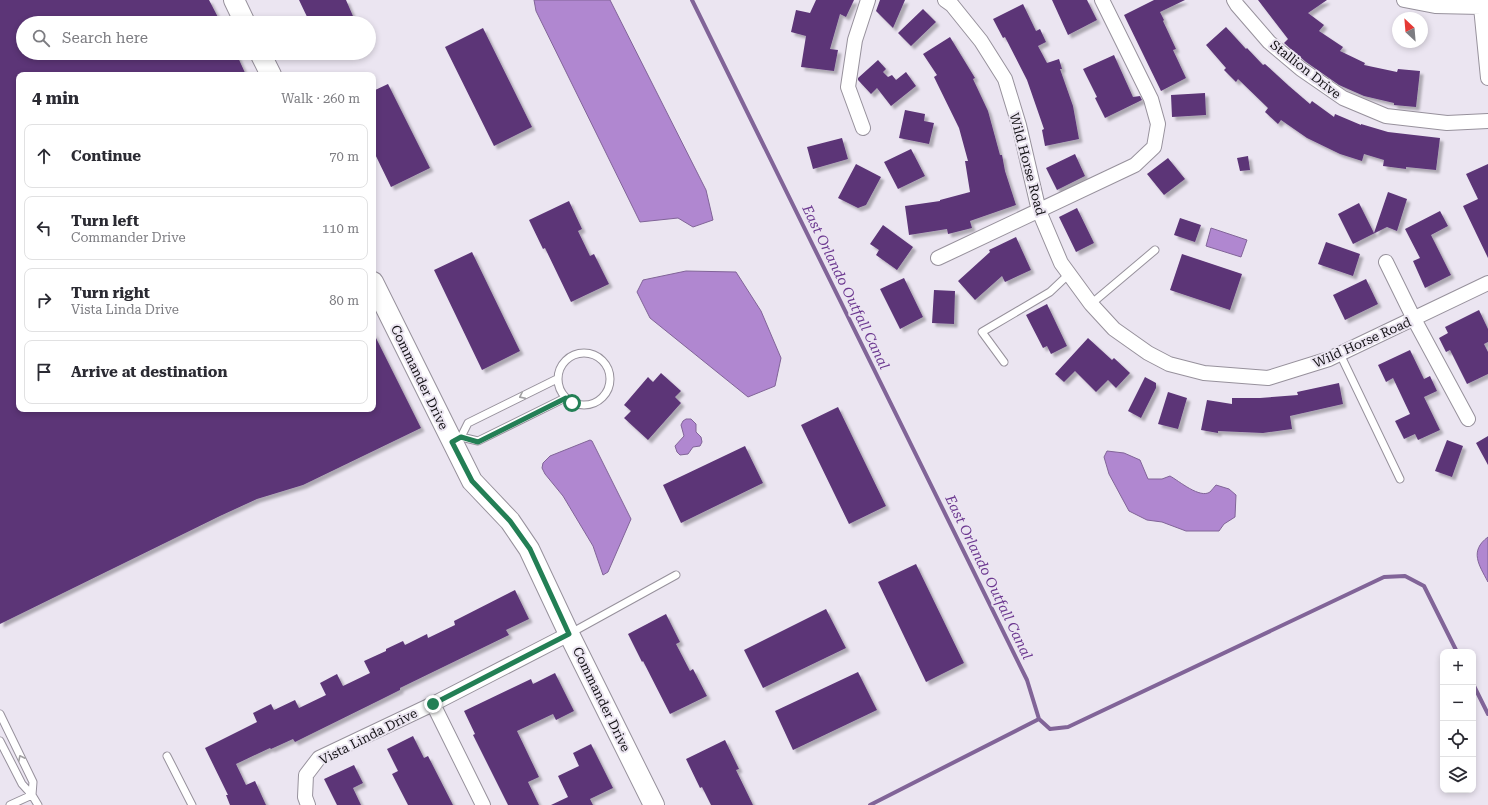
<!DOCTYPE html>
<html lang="en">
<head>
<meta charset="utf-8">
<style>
  :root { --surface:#fff; --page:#f2f2f3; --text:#2b2b33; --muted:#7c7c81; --line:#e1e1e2 }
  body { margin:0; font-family:"Roboto Serif",serif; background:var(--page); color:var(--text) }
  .controls { position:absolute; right:12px; bottom:12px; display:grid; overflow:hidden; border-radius:8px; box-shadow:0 2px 6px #0003 }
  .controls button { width:36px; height:36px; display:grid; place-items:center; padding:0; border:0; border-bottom:1px solid var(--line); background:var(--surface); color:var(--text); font:20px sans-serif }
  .compass { position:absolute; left:1392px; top:12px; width:36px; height:36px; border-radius:50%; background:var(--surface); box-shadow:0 2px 6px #0003; rotate:334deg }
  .stop { position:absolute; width:12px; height:12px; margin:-9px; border:3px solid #237f55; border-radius:50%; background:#fff }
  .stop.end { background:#237f55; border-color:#fff; box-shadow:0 1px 4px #0008 }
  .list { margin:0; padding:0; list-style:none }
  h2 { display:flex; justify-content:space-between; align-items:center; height:52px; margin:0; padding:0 16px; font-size:17px }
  h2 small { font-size:13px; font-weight:400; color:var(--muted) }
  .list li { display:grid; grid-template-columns:26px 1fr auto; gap:12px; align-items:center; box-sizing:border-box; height:64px; margin:0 8px 8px; padding:0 8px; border:1px solid var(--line); border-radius:8px }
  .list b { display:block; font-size:15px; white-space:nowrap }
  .list p { margin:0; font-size:13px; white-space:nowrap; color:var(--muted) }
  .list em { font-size:13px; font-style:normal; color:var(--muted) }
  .icon { flex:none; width:22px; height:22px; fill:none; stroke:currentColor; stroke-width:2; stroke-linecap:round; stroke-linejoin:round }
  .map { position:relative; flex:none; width:1488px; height:805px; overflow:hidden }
  .search { position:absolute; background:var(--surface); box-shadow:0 2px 6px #0003; left:16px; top:16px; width:360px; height:44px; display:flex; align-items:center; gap:10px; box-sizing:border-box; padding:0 14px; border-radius:22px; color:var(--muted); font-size:15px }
  .panel { position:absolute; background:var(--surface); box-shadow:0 2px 6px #0003; left:16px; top:72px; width:360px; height:340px; border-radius:8px }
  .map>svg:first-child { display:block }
  .water { fill:#b087d0; stroke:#816498 }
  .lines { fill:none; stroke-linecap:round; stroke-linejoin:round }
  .stream { stroke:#816498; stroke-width:4 }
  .building { fill:#5c3577; filter:url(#shadow) }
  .lane-casing { stroke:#97919c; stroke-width:9 }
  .street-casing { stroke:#97919c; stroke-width:16 }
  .secondary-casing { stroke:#97919c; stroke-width:22 }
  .lane { stroke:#fff; stroke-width:7 }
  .street { stroke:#fff; stroke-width:14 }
  .secondary { stroke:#fff; stroke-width:20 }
  .oneway { stroke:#a1a0a2 }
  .route { stroke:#237f55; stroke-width:5 }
  .labels { text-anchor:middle; stroke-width:4; stroke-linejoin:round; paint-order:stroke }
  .street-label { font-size:13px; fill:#141216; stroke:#ebe5f1 }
  .water-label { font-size:14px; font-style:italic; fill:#6c3890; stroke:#ebe5f1 }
</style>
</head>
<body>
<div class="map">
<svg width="1488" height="805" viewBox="0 0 1488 805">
  <defs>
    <filter id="shadow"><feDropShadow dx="3.5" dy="3.5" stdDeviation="1" flood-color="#0004"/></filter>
  </defs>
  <rect width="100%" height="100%" fill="#ebe5f1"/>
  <path class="water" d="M534,0H610L706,190L713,220L693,227L678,218L640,222L536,11Z
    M1211,228L1247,240L1241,257L1206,246Z
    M686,271L736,272L761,311L781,358L775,386L748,397L650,318L637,292L643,280Z
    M686,419H691L696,424V432L701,437L702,442L700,446L693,447L688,454L680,455L677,452L675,446L684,436L681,425L683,421Z
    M590,440L592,441L631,519L608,572L603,575L593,546L563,496L545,474L542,468L543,463L550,456Z
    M1107,451L1124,453L1140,460L1148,479H1162L1170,476C1179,481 1200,499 1210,492C1212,490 1214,487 1216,485L1229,489L1236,495L1235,517L1224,524L1219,531H1186L1162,522L1147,520L1129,511L1109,474L1104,457Z
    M1488,537V582C1479,565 1469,551 1488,537Z"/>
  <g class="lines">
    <path class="stream" d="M692,0L1027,680L1039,719L1050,729L1068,727L1384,577L1405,576L1424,586L1457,652
      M1473,684L1488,714
      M870,805L1039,719"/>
  </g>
  <path class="building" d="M0,0H209L221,23H23V53H236L246,75H19V409H373V332L421,428L303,485L257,499L220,516L0,624Z
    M299,0H346L356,23H310Z
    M816,0H854L846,17L840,14L830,49L838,50L834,71L801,67L806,36L791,32L796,10L810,13Z
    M880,0H905L893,28L876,11Z
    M1052,0H1087L1097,20L1068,35Z
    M1154,0H1185L1160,12L1164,20L1163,21L1176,49L1173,50L1186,78L1161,91L1124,15Z
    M1258,0H1327L1308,13L1324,25L1319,31L1343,47L1340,51L1365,63L1364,65L1397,72L1398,69L1420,71L1416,107L1394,105V103L1364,96L1339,85L1306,62L1284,43L1288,39Z
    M1023,4L1036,31L1040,29L1046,42L1038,46L1047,63L1059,59L1062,69H1060L1073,106L1079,139L1045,146L1042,130L1044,129L1027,80L1005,37L1003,38L993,19Z
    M923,9L936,22L911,46L898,33Z
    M1226,27L1246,49L1247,48L1263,65L1265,64L1289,86L1310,104L1312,101L1334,117L1335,114L1361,125V124L1388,132L1440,138L1436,170L1406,167V169L1383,166L1384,160L1364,154L1362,161L1340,154L1307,138L1281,120L1278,124L1265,112L1268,108L1238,79L1236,82L1224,70L1226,68L1206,45Z
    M483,28L532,127L494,146L445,47Z
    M950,37L975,78L973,79L988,111L1000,155H1002L1005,171L1016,205L970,221L972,228L948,234L947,229L909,235L905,206L940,201V200L970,192L965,161H968L959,128L934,77L937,75L923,54Z
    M1114,55L1133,97L1140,96L1142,100L1105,118L1095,98L1097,97L1083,69Z
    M878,60L886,69L883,72L888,77L892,75L896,80L906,72L916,86L891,106L877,88L871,94L858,80V78Z
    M388,84L430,168L391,187L373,150V91Z
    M1205,93L1206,115L1172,117L1171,95Z
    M905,110L925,114L924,121L934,123L929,144L899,138Z
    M842,138L848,159L813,169L807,147Z
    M911,149L925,176L898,189L884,162Z
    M1075,154L1085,176L1057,190L1046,168Z
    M1248,156L1250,170L1240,171L1237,158Z
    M1168,158L1185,179L1164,195L1147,174Z
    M856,164L881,177L866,205L858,208L838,198Z
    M1488,164V258L1463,206L1478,199L1466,174Z
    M1388,192L1407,199L1397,231L1387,227L1353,244L1338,214L1359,203L1374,233Z
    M569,201L582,229L578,231L590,256L594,254L609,284L571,302L545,248L543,249L529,220Z
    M1077,208L1094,243L1076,252L1059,217Z
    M1440,211L1448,226L1431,235L1451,275L1425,288L1413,261L1420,258L1405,229Z
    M1180,218L1201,225L1195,242L1174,235Z
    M883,225L913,247L897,270L876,255L879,250L870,244Z
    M1016,237L1031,270L1005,282L1002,276L975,300L958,281L990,252L989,250Z
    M1326,242L1360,254L1353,276L1318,264Z
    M472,252L520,351L482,370L434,270Z
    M1182,254L1242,274L1230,310L1170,290Z
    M904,278L923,317L900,329L880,289Z
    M1366,279L1378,304L1345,320L1333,295Z
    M934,290L955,291L954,324L932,323Z
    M1047,304L1067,346L1051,354L1047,346L1043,348L1026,315Z
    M1479,310L1488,329V342L1484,344L1488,352V374L1467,384L1450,350L1446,352L1439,338L1448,333L1445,327Z
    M1088,338L1112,360L1114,358L1130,373L1116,388L1108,380L1096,392L1075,371L1064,382L1055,374Z
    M1410,350L1424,379L1430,376L1437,391L1424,397L1440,430L1418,440L1415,434L1404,439L1395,421L1410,414L1393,378L1386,382L1378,365Z
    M661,373L681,391L675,397L681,403L648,440L624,418L631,411L624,405L648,377L653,382Z
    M1145,377L1156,383V388L1141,418L1128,411Z
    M1339,383L1343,404L1290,416L1292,429L1263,433L1218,431V433L1201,430L1207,400L1232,404V398H1260L1298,395L1297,392Z
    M1168,392L1187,398L1178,429L1158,424Z
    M838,407L886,506L849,524L801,425Z
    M1488,436V465L1476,443Z
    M1447,440L1463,446L1452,477L1435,471Z
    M745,446L763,483L681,523L663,485Z
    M916,564L964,663L926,682L878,582Z
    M515,590L529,619L506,630L509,635L400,688V690L378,701L295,742L293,739L271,749L270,748L236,764L246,785L255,781L266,805H230L226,795H228L205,748L257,722L253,713L271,704L274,710L295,700L299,708L326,695L320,683L337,674L343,686L370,673L364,661L386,651V649L403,641L405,645L427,634L428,638L455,625L454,621Z
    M826,609L846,648L763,688L744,650Z
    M666,614L680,642L676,644L690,671L693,669L707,696L670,714L643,661L642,662L628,634Z
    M858,672L877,710L793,750L775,711Z
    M555,673L574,711L556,720L553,714L517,731L539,777L528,782L539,805H508L473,735L475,734L464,711L531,679L533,684Z
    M413,736L424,758L428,756L453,805H408L392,774L398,771L387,749Z
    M725,740L739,769L736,770L753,805H711L702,787L700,788L686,759Z
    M591,744L613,788L590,799L593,805H551L568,797L558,776L579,766L573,753Z
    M354,765L363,783L353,788L361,805H337L324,779Z"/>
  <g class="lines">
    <g class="lane-casing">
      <path id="lane" d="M1091,304L1155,250
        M558 379a26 26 0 1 1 52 0a26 26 0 1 1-52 0Z
        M1340,354L1400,479
        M1004,362L982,332L1050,292L1069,274
        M461,437L478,441L565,398
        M453,441L461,437L468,423L557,379
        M569,634L676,575
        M0,714L33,782L32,795
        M0,741L22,784L32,795L38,805
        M167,756L192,805
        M10,805L32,795"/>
    </g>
    <g class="street-casing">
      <path id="street" d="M945,0L952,5L981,41L1005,79L1019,125L1039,211L1061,263L1091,304L1114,329L1148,353L1169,364L1204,373L1268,378L1329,359L1488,283
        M1234,0L1237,5L1269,42L1301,69L1343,98L1386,116L1447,123L1488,121
        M1404,0L1435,6L1481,7
        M1481,0V7L1488,78
        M863,128L848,87L855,40L868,0
        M938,258L1135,165L1154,147L1158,124L1151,99L1102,0
        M1386,262L1414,319L1468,419
        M433,704L483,805
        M308,805L305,797L306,775L319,758L433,704L569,634"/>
    </g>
    <g class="secondary-casing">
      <path id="secondary" d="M234,0L245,23
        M260,53L271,75
        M373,282L472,481L510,521L529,549L569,634L654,805"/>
    </g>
    <use href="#lane" class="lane"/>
    <use href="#street" class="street"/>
    <use href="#secondary" class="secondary"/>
  </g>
  <defs><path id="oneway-chevron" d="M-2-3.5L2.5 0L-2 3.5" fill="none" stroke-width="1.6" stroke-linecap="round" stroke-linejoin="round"/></defs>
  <g class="oneway">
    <use href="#oneway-chevron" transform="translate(522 396) rotate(154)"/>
    <use href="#oneway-chevron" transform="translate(21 758) rotate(-116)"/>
  </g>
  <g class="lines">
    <path class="route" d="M433,704L569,634L530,549L510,521L472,481L452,442L461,437L478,442L566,398L572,403"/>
  </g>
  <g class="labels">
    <g class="street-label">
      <text transform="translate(1306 69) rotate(38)" y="5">Stallion Drive</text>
      <text transform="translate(1028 164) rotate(75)" y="5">Wild Horse Road</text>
      <text transform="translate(1362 342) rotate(-24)" y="5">Wild Horse Road</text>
      <text transform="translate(420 377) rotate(64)" y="5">Commander Drive</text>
      <text transform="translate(602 699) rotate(64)" y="5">Commander Drive</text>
      <text transform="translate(368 736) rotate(-27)" y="5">Vista Linda Drive</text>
    </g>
    <g class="water-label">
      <text transform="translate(846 287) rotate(64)" y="5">East Orlando Outfall Canal</text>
      <text transform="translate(989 577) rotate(64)" y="5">East Orlando Outfall Canal</text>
    </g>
  </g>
</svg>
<div class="controls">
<button>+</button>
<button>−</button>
<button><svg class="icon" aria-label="locate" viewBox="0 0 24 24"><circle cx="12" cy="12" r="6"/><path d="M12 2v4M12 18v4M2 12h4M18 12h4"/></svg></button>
<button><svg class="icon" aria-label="layers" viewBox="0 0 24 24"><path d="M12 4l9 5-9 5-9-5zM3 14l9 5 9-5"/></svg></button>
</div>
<svg class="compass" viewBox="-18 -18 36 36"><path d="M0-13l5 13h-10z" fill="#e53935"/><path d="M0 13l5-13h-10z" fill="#7c7c81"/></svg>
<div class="stop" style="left:572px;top:403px"></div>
<div class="stop end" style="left:433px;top:704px"></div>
<div class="search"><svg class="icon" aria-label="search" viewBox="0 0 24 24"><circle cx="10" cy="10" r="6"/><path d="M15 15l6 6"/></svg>Search here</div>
<section class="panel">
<h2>4 min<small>Walk · 260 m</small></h2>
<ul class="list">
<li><svg class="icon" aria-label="ahead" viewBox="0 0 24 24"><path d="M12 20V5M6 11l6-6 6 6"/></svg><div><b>Continue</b></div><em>70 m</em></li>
<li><svg class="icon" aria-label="left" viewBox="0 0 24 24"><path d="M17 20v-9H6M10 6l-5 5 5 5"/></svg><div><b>Turn left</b><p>Commander Drive</p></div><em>110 m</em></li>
<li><svg class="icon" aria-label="right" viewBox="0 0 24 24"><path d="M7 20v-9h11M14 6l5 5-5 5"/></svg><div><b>Turn right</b><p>Vista Linda Drive</p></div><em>80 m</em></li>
<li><svg class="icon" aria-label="arrive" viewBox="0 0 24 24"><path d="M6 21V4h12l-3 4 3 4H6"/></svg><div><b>Arrive at destination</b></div></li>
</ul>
</section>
</div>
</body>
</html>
